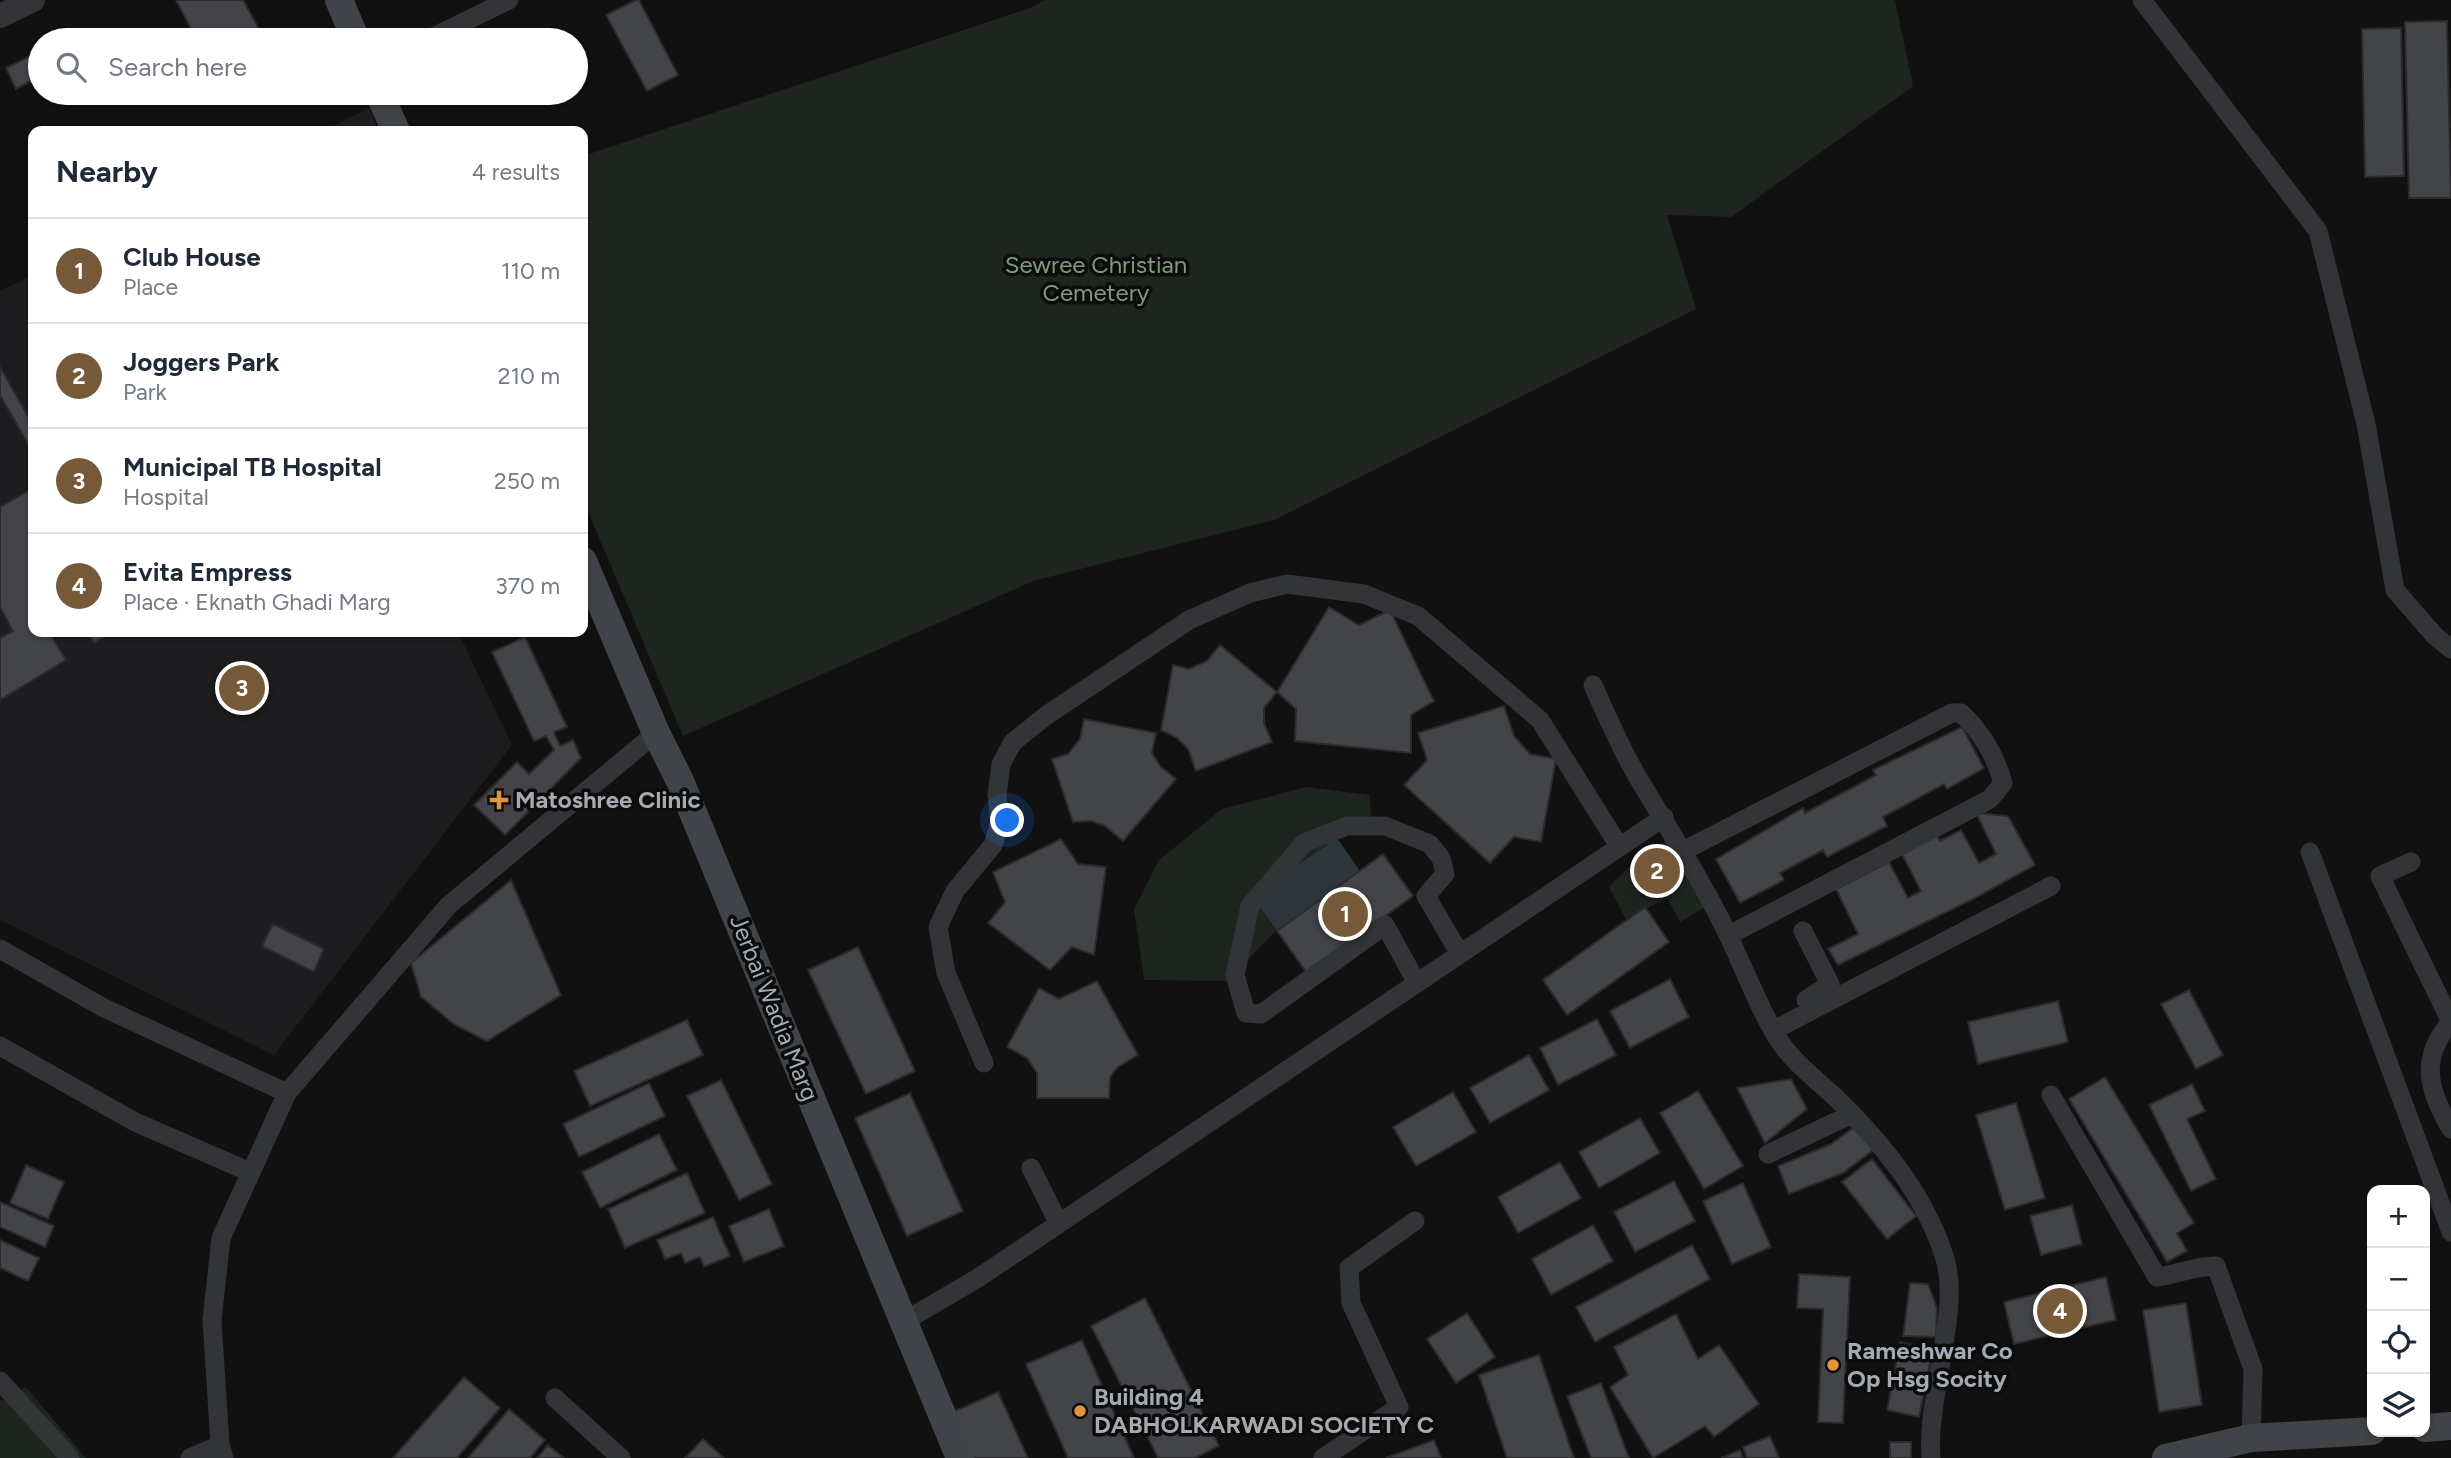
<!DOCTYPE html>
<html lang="en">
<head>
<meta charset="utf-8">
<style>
  :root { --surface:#fff; --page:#f2f2f3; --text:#1f2937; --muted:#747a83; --line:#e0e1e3; --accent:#765938 }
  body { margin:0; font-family:Figtree,sans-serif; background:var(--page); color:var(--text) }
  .controls { position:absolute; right:21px; bottom:21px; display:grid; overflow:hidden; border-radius:14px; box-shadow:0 2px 5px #0004 }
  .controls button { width:63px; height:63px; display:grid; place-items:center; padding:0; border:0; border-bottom:2px solid var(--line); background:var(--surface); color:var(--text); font:35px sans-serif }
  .you { position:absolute; left:1008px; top:821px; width:24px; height:24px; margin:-18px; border:5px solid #fff; border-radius:50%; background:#1a73e8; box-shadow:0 0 0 10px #1a73e833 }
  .badge { display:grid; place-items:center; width:46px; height:46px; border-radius:50%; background:var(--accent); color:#fff; font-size:23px; font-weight:700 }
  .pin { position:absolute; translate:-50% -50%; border:4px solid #fff; box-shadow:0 2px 7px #0006 }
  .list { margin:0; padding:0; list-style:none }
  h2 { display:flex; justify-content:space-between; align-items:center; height:91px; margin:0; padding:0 28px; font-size:30px }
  h2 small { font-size:23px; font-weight:400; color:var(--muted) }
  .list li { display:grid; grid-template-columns:46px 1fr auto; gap:21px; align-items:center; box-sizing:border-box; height:105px; padding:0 28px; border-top:2px solid var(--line) }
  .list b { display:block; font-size:26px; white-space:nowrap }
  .list p { margin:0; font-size:23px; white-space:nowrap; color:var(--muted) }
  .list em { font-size:23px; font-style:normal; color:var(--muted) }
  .icon { flex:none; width:38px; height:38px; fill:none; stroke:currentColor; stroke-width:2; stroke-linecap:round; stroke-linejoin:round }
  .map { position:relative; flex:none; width:2451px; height:1458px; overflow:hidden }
  .search { position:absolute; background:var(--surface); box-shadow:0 2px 5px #0004; left:28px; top:28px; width:560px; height:77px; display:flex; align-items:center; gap:18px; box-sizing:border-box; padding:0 24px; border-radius:38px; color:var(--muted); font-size:26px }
  .panel { position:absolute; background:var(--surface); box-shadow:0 2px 5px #0004; left:28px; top:126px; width:560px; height:511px; border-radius:14px }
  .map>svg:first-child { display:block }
  .built { fill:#1d1d1f }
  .green { fill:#1e241e }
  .water { fill:#2c353a }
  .building { fill:#424448; stroke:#2b2b2e; stroke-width:2 }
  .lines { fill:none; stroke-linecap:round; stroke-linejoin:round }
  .minor { stroke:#323437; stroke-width:19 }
  .tertiary { stroke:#323437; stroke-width:24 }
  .secondary { stroke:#404347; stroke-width:28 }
  .poi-dot { fill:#e1943a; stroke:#0c0c0d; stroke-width:2.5 }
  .labels { text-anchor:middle; stroke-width:7; stroke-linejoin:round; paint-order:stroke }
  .park-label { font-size:24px; fill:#7e9b7c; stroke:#0c0c0d }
  .poi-label { font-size:24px; font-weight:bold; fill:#a3aab2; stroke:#0c0c0d; text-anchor:start }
  .street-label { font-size:24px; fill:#a3aab2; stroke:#0c0c0d }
</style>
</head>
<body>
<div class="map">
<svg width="2451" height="1458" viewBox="0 0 2451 1458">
  <rect width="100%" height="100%" fill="#111112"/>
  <path class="built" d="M369,108L379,131H323Z
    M33,275V632H458L512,745L274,1055L0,920V291Z"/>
  <path class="green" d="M1045,0H1895L1913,86L1731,217L1667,215L1696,309L1274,520L1033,581L683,736L583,500V156L1030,8Z
    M1306,787L1370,795L1371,832L1337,838L1253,896L1276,931L1227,981L1144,980L1134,909L1158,861L1222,809Z
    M1673,838L1707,906L1680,922L1667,898L1626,920L1609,887L1641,855Z
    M26,1387L86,1458H0V1401Z"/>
  <path class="water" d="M1337,838L1360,871L1277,931L1252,896Z"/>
  <path class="building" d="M176,0H243L265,40H197Z
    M636,0H639L678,75L647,91L606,15Z
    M2447,21L2451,198H2409L2405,22Z
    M2401,28L2404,176L2365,177L2362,29Z
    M40,51V76L16,89L6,68Z
    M0,367L33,425V453L0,395Z
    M33,488V632H49L66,660L0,700V638L13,631L0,607V507Z
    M1329,607L1359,625L1390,610L1434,701L1411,715V753L1295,741L1296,709L1277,692Z
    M87,632H112L94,643Z
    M525,637L567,727L554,732L560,746L573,740L581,758L505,835L474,805L517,762L529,774L554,750L546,736L534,741L492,652Z
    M1220,645L1277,692L1264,708V723L1272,742L1196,771L1188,749L1177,738L1161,730L1173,665L1189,669L1207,661Z
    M1504,706L1514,736L1530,754L1556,759L1541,842L1514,837L1490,863L1404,785L1427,760L1418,733Z
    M1084,719L1156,733L1152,753L1160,766L1176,779L1123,841L1105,826L1091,821L1073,822L1052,759L1068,754L1080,739Z
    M1962,727L1984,768L1947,789L1944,784L1883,817L1887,826L1827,857L1823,850L1780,873L1784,880L1740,903L1716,859L1803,808L1805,813L1876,775L1873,770Z
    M1976,813L2008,816L2035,865L1975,898L1838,965L1828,949L1858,934L1836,889L1889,862L1908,898L1921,891L1901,852L1936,834L1940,841L1961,830L1979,863L1996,854Z
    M1061,839L1078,864L1106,867L1094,955L1072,947L1050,970L988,923L1005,902L993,872Z
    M1383,854L1413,896L1307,973L1277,931Z
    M511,880L561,995L487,1041L455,1025L421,997L411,963Z
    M1645,907L1669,942L1567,1015L1543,980Z
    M273,924L324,949L314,972L262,946Z
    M858,947L915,1071L866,1094L808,970Z
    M1670,979L1689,1017L1630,1048L1610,1011Z
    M1097,981L1138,1055L1118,1067L1110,1077L1109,1098H1037V1073L1027,1058L1007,1047L1039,988L1059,999Z
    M2189,990L2223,1055L2196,1069L2161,1004Z
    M2058,1001L2068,1042L1978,1064L1968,1022Z
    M1597,1019L1616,1055L1558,1085L1540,1048Z
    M687,1020L703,1055L590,1106L574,1071Z
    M1529,1055L1549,1090L1490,1123L1470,1088Z
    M2105,1077L2194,1223L2177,1233L2187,1251L2167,1262L2069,1099Z
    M1791,1079L1807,1109L1765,1143L1737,1088Z
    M721,1080L772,1184L739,1200L687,1096Z
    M649,1083L665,1116L579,1157L563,1124Z
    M2192,1084L2205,1111L2187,1119L2216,1179L2191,1191L2149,1105Z
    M1698,1091L1743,1166L1704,1189L1660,1113Z
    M1453,1092L1476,1132L1416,1166L1393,1127Z
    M910,1093L963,1211L907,1236L855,1118Z
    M2016,1103L2045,1198L2005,1210L1976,1115Z
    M1640,1118L1660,1153L1599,1188L1579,1152Z
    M1856,1126L1873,1150L1843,1173L1789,1194L1778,1166L1831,1144Z
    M659,1134L677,1170L600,1208L582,1172Z
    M1872,1159L1916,1216L1887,1239L1842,1182Z
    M1560,1162L1581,1198L1518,1233L1498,1197Z
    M26,1165L64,1182L48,1219L10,1203Z
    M687,1173L705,1213L625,1248L608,1209Z
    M1674,1181L1695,1221L1635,1252L1614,1212Z
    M1743,1183L1771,1247L1732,1264L1703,1201Z
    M0,1202L54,1226L45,1247L0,1227Z
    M2072,1205L2082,1244L2041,1255L2030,1216Z
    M769,1209L784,1246L744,1262L729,1226Z
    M713,1217L730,1256L704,1267L700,1257L685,1263L681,1253L665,1259L657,1240Z
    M1593,1225L1613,1261L1551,1295L1532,1259Z
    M0,1240L39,1258L28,1281L0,1268Z
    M1692,1245L1710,1279L1595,1342L1576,1307Z
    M1799,1274L1850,1277L1843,1423L1818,1422L1823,1309L1797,1308Z
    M2106,1277L2116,1320L2014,1344L2004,1302Z
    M1910,1283L1928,1284L1937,1308L1936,1337L1903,1336Z
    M1145,1298L1219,1446L1195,1458H1158L1091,1326Z
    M2186,1303L2202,1405L2159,1412L2143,1310Z
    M1467,1313L1495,1357L1456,1383L1427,1339Z
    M1676,1314L1698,1359L1719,1345L1759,1404L1714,1437L1705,1426L1653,1458L1610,1387L1628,1375L1614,1347Z
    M1082,1340L1134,1458H1068L1026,1364Z
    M1900,1342L1933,1349L1919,1417L1887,1410Z
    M1539,1355L1574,1458H1507L1479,1375Z
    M464,1377L500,1408L457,1458H393Z
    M1601,1383L1629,1458H1591L1567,1396Z
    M998,1392L1028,1458H965L946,1415Z
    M509,1409L545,1440L530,1458H468Z
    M1770,1436L1779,1458H1747L1743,1447Z
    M703,1439L724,1458H685Z
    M1434,1440L1441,1458H1386Z
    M1890,1442H1911V1458H1890Z
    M548,1445L564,1458H537Z
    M1740,1450L1743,1458H1721Z"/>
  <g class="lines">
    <path class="minor" d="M2142,0L2318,231L2366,424L2395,590L2435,636L2451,649
      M427,40L509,0
      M1593,685C1607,716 1620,747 1637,776C1664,822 1693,866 1717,913C1739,953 1756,1005 1780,1042C1794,1063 1818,1081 1836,1098C1882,1143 1926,1196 1945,1259C1961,1311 1926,1397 1931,1458
      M1683,851L1952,713H1961C1981,731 1996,757 2003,783L1990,799L1729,935
      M2310,852L2451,1232
      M2411,862L2380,876L2451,1022
      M1803,931L1830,984L1806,1000
      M0,949L104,1008L287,1093
      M1417,983L1385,925L1261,1014L1246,1013L1235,975L1250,906L1304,843L1347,826H1385L1430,844L1441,858L1445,874L1426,896L1460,954
      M2451,1022C2419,1058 2428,1090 2451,1129
      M1774,1030L2051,886
      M0,1046L135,1122L250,1172
      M984,1063L946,973L938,927L955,891L993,845L1000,823L997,795L1001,764L1013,742L1047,715L1189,620L1250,593L1287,584L1364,594L1418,616L1540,720L1619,846
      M2051,1095L2157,1277C2178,1274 2195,1266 2216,1266L2253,1369L2251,1438
      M1768,1154L1852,1114
      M1031,1168L1059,1224
      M903,1322L978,1278L1664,817
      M0,1381L70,1458
      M555,1398L621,1458
      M190,1458L220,1445
      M224,1458L220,1445L212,1320L221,1238L287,1093L449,905L656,733
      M1323,1458L1399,1407L1351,1303L1349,1268L1415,1221"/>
    <path class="tertiary" d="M0,16L33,0"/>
    <path class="secondary" d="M339,0L356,40
      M379,93L396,131
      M583,561L656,733L680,781L960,1458
      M2425,1428L2451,1426
      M2166,1458L2251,1438L2372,1431"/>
  </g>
  <g class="poi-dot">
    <path d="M495.5 789.5h7v7h7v7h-7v7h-7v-7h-7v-7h7z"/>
    <circle cx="1833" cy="1365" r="7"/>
    <circle cx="1080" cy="1411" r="7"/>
  </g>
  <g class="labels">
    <g class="park-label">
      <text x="1096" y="273">Sewree Christian<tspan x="1096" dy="28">Cemetery</tspan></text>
    </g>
    <g class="poi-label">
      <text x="515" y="808">Matoshree Clinic</text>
      <text x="1847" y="1359">Rameshwar Co<tspan x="1847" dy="28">Op Hsg Socity</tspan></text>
      <text x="1094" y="1405">Building 4<tspan x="1094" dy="28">DABHOLKARWADI SOCIETY C</tspan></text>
    </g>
    <g class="street-label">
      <text transform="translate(774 1008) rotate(68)" y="8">Jerbai Wadia Marg</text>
    </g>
  </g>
</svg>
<div class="controls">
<button>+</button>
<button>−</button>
<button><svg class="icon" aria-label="locate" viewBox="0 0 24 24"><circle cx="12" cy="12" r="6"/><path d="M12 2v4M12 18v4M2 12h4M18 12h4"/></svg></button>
<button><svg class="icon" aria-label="layers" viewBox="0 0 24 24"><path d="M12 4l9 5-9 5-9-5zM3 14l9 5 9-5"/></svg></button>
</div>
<div class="you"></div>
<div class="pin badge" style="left:1345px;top:914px">1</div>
<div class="pin badge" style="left:1657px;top:871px">2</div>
<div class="pin badge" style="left:242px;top:688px">3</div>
<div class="pin badge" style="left:2060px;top:1311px">4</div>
<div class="search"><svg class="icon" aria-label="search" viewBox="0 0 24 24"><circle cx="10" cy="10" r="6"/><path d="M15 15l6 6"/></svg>Search here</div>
<section class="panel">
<h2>Nearby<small>4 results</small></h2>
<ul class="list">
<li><span class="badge">1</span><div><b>Club House</b><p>Place</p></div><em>110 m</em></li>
<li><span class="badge">2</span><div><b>Joggers Park</b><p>Park</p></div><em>210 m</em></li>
<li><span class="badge">3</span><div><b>Municipal TB Hospital</b><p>Hospital</p></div><em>250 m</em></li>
<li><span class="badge">4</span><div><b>Evita Empress</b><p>Place · Eknath Ghadi Marg</p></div><em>370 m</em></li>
</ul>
</section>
</div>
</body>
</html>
